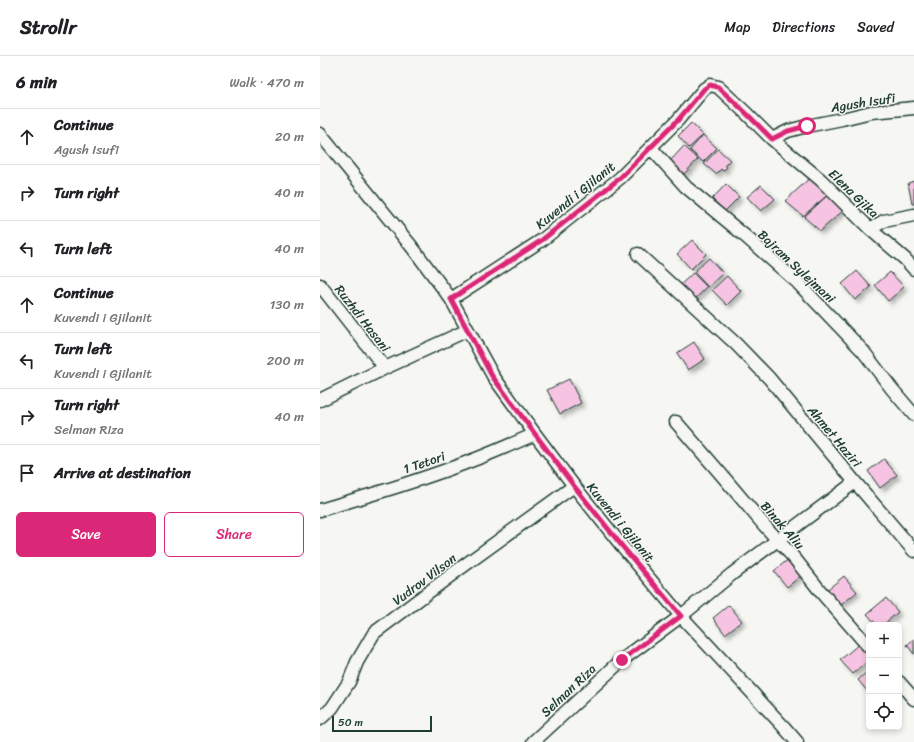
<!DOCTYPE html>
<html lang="en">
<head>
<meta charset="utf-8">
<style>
  :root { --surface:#fff; --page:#f2f2f2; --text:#202124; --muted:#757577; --line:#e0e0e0; --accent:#db2777 }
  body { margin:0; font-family:Sriracha,sans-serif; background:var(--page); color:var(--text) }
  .controls { position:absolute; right:12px; bottom:12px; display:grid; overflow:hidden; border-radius:6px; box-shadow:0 2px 6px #0003 }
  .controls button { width:36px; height:36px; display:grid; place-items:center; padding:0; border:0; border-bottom:1px solid var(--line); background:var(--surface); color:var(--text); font:20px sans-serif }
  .scale { position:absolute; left:12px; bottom:10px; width:100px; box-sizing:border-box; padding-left:4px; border:2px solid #1f3d34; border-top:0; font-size:11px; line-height:14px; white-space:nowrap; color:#1f3d34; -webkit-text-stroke:3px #f6f6f2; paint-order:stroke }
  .stop { position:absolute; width:12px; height:12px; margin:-9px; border:3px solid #db2777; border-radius:50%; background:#fff }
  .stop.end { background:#db2777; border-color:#fff; box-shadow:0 1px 4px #0008 }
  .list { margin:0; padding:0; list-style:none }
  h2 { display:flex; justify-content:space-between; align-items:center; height:52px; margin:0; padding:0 16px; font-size:17px }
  h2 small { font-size:13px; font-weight:400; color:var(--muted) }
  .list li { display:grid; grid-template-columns:26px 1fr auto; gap:12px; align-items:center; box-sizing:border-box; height:56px; padding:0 16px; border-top:1px solid var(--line) }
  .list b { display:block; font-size:15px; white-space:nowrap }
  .list p { margin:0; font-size:13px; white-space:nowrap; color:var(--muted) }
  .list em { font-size:13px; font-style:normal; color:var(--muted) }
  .actions { display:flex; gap:8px; padding:12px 16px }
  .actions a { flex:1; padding:9px 0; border:1px solid var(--accent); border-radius:6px; text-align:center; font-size:14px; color:var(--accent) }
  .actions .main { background:var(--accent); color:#fff }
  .icon { flex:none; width:22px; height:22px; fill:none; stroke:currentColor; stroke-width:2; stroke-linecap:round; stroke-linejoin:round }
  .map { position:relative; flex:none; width:594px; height:686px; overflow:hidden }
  header { display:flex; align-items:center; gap:24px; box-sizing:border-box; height:56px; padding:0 20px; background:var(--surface); border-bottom:1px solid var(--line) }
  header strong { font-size:19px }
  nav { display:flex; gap:22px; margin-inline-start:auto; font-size:14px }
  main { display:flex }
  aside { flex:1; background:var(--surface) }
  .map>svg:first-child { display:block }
  .building { fill:#f6c4e2; stroke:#1f3d34; filter:url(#shadow) }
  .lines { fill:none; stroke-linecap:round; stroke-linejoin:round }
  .street-casing { stroke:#1f3d34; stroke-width:15 }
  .street { stroke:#f6f6f2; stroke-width:12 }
  .route { stroke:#db2777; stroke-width:5 }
  .labels { text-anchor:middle; stroke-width:3; stroke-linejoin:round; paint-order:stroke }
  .street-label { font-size:13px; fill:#1f3d34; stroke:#f6f6f2 }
</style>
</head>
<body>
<header>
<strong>Strollr</strong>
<nav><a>Map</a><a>Directions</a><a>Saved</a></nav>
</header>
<main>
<aside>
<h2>6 min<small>Walk · 470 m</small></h2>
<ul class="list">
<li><svg class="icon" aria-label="ahead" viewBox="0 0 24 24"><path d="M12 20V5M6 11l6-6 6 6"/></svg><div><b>Continue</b><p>Agush Isufi</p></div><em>20 m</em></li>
<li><svg class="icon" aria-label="right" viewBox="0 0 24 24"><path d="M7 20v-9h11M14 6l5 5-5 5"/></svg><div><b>Turn right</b></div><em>40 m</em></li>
<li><svg class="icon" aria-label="left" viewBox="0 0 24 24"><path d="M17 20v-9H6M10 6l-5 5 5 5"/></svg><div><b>Turn left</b></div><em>40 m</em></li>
<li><svg class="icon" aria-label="ahead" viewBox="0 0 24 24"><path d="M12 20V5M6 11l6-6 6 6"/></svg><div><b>Continue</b><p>Kuvendi i Gjilanit</p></div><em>130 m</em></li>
<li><svg class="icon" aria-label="left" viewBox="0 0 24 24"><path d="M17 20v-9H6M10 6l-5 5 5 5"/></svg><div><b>Turn left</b><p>Kuvendi i Gjilanit</p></div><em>200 m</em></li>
<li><svg class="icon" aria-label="right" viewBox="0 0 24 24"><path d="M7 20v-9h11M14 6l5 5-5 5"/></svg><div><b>Turn right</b><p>Selman Riza</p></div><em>40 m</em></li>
<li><svg class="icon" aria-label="arrive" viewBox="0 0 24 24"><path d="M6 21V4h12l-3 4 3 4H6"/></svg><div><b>Arrive at destination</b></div></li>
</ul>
<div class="actions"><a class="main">Save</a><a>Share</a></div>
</aside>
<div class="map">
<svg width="594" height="686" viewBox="0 0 594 686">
  <defs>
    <filter id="shadow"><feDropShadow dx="3.5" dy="3.5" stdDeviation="2" flood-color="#0004"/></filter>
  </defs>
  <rect width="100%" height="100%" fill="#f6f6f2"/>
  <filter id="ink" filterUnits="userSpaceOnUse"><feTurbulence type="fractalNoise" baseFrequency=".025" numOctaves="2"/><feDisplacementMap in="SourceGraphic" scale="8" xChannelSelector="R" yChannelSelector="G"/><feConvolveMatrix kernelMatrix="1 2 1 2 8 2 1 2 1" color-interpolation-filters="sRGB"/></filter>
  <g filter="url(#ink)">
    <path class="building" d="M371,67L383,79L369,92L358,80Z
      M383,79L397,92L383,106L370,94Z
      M364,90L378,103L364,118L350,105Z
      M398,93L410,104L405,109L407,111L403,115L401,113L396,118L384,108Z
      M493,119L511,136L483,160L465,145Z
      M594,125V148H592L588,127Z
      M406,128L419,141L405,155L392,143Z
      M441,129L455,143L441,155L427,141Z
      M511,136L526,152L500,175L484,161Z
      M372,184L386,198L371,213L357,198Z
      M389,202L403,217L388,231L374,216Z
      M537,215L551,231L535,244L522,228Z
      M570,216L584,231L568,245L555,229Z
      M373,217L387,231L372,246L358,231Z
      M407,220L421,235L407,249L392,234Z
      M374,286L385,303L368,314L357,297Z
      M249,323L261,347L240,358L227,334Z
      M564,403L577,419L560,432L548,415Z
      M470,502L483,518L467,531L454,515Z
      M524,520L537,536L521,549L508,533Z
      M566,542L578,556L563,569H557L547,558Z
      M409,549L422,565L405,578L393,562Z
      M594,583V598L587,589Z
      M539,588L549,600V604L533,618L520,604Z
      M549,614V637L538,624Z"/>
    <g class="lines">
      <g class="street-casing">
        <path id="street" d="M0,78L92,191L131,243L173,320L215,378L254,430L302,490L361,560L463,670L477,686
          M452,83L468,75L487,70L522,63L551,56L594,52
          M331,92L366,131L425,180L477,226L543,295L572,333L594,359
          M550,173L564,165L594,159
          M318,198L416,288L449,322L535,426L594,495
          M0,229L65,312
          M131,243L222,184L300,122L358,64L384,33L390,29L398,31L426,57L452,83L501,124L550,173L585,203L594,213
          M0,344L65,312L148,274
          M356,366L400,417L444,469L475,503L501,536L549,591
          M0,454C54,438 108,422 161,401C179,394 197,386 215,378
          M579,626L594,643
          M0,663L12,652L29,626L37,606L54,577L138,514L254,430
          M213,686L302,604L361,560L412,518L535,426"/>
      </g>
      <use href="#street" class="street"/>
    </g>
  </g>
  <g class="lines" filter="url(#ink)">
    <path class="route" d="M302,604L361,560L302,490L254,430L215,378L172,320L131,243L222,184L300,122L358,64L384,33L390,29L398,31L426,57L452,83L468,75L487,70"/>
  </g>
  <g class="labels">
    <g class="street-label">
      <text transform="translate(543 46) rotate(-9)" y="5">Agush Isufi</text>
      <text transform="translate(534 137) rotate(44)" y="5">Elena Gjika</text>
      <text transform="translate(255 139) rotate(-39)" y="5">Kuvendi i Gjilanit</text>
      <text transform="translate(477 210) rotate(43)" y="5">Bajram Sylejmani</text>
      <text transform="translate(43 262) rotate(52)" y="5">Ruzhdi Hasani</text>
      <text transform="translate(515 380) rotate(50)" y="5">Ahmet Haziri</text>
      <text transform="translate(104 406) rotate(-19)" y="5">1 Tetori</text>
      <text transform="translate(301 466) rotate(51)" y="5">Kuvendi i Gjilanit</text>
      <text transform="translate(463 469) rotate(49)" y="5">Binak Aliu</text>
      <text transform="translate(104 523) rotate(-37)" y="5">Vudrov Vilson</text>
      <text transform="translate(248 634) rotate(-43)" y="5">Selman Riza</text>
    </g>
  </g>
</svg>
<div class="controls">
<button>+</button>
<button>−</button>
<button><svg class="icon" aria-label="locate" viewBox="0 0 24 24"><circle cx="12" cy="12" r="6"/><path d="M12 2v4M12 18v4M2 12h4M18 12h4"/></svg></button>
</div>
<div class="scale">50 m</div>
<div class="stop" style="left:487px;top:70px"></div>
<div class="stop end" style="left:302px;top:604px"></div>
</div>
</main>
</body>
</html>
